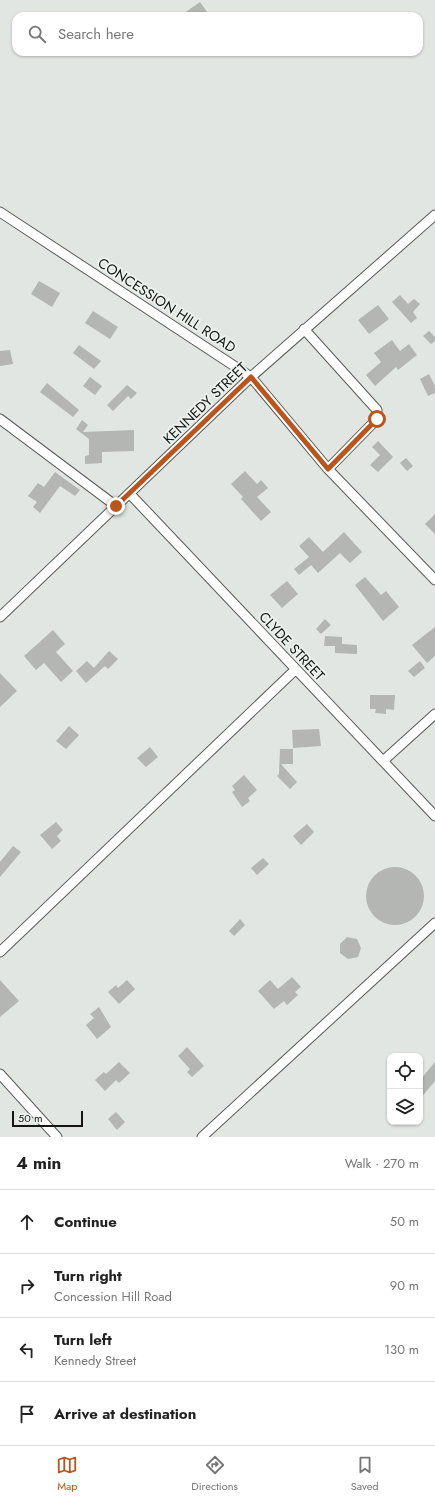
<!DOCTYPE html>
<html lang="en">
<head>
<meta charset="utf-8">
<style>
  :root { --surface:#fff; --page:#f6f6f6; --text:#222; --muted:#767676; --line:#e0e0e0; --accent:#b9561e }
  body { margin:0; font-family:Jost,sans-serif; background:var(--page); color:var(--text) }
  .controls { position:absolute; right:12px; bottom:12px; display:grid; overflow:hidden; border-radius:8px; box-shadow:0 1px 3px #0004 }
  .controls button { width:36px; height:36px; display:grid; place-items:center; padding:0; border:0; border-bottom:1px solid var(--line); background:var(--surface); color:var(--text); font:20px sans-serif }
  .scale { position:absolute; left:12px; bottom:10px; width:71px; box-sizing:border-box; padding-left:4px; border:2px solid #141514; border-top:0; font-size:11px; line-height:14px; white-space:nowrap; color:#141514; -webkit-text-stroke:3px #eef3f0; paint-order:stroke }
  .stop { position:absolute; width:12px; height:12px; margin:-9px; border:3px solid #b9561e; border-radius:50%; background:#fff }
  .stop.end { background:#b9561e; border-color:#fff; box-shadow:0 1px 4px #0008 }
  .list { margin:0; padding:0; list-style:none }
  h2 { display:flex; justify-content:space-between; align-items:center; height:52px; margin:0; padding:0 16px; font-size:17px }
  h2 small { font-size:13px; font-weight:400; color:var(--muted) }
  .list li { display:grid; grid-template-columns:26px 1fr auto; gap:12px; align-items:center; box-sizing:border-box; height:64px; padding:0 16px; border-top:1px solid var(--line) }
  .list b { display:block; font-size:15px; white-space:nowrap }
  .list p { margin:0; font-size:13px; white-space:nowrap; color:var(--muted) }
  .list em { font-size:13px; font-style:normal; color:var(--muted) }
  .icon { flex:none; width:22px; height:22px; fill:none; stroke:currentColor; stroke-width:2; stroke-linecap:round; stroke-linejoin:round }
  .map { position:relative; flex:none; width:435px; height:1137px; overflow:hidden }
  .search { position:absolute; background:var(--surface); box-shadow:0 1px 3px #0004; left:12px; right:12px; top:12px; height:44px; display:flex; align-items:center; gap:10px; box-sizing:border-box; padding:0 14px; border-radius:12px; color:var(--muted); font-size:15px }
  .sheet { height:308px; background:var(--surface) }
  nav { display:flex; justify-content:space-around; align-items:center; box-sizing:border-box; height:56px; border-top:1px solid var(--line); background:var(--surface); font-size:11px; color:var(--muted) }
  nav a { display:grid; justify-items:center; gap:2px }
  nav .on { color:var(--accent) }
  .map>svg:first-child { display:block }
  .building { fill:#b3b6b2 }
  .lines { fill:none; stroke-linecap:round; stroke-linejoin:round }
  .minor-casing { stroke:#585c59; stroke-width:11 }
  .minor { stroke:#fff; stroke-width:9 }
  .route { stroke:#b9561e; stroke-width:5 }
  .labels { text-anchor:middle; stroke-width:3.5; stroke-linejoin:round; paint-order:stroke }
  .street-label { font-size:14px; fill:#141514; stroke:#eef3f0 }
</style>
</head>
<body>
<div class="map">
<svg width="435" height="1137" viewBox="0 0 435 1137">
  <rect width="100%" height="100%" fill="#e1e6e3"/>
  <path class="building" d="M200,2L210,16H180Z
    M39,281L60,293L52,307L31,294Z
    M400,295L408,304L414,299L420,304L413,312L417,318L411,323L392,302Z
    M378,305L389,319L369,334L358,320Z
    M93,311L118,327L110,339L85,323Z
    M429,331L435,337V341L431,344L423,336Z
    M392,340L400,351L409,344L417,355L398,370L396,367L375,386L366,375L381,362L374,353Z
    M79,345L101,361L94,369L73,353Z
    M10,350L13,364L0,366V351Z
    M429,374L435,386V393L428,396L420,379Z
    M90,377L102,386L95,395L83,386Z
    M47,383L79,410L73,417L40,392Z
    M127,385L137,393L131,399L128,396L113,411L107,405Z
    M82,420L88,425L83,432L134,430V451L102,452V463L85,464V456L89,455V439L76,429Z
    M378,441L393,457L378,472L370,465L380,455L372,447Z
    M406,458L413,466L407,471L400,463Z
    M245,471L257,484L261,480L268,488L257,497L271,512L261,521L241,499L243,497L231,484Z
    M55,472L80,490L75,496L60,486L40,513L33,507L37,502L28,496L38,483L44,487Z
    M435,514V534L425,524Z
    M344,532L362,552L350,563L340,553L318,573L311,565L299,575L294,569L309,557L299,546L309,537L323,552Z
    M365,577L381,595L386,591L399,607L383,621L355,585Z
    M287,581L298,594L282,608L270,595Z
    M325,619L331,625L321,634L316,629Z
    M435,627V656L427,663L412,645Z
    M53,630L65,644L56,652L73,671L61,682L44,663L36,670L24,656Z
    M325,636L342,637V644L357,645V654L335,653V646H324Z
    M109,651L118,659L108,669L105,666L86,683L76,671L87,661L94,668Z
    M420,661L425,668L414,677L408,671Z
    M0,673L17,691L0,707Z
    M370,695H395L394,710L386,709V714L375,713L376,709H370Z
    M69,726L79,735L66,749L56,741Z
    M319,729L321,746L293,748L292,730Z
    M150,747L158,757L146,767L137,758Z
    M280,749H293V764H281L297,782L290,789L277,776L279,774Z
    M244,775L257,790L248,798L250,801L242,807L232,792L235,790L232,786Z
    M56,822L63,830L57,836L61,841L52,849L40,835Z
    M307,824L314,832L301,845L293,836Z
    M13,846L21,852L0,877V862Z
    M263,858L269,864L257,875L251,868Z
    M366 896a29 29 0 1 1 58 0a29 29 0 1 1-58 0Z
    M240,919L245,925L234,936L229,931Z
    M347,937L357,939L361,948L358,957L348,959L340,953V944Z
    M292,977L301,987L295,992L298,995L287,1005L284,1001L274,1009L258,991L270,980L278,989Z
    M0,980L19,1001L0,1017Z
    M127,980L135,989L119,1004L108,992L116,985L118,988Z
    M99,1007L111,1027L97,1039L86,1025L94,1018L90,1014Z
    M187,1047L204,1066L192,1077L187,1072L190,1069L178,1056Z
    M119,1062L130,1073L119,1083L116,1080L105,1091L95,1080L104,1072L106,1074Z
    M435,1062V1081L420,1099V1080Z
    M116,1112L125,1122L117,1130L108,1119Z"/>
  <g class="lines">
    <g class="minor-casing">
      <path id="minor" d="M0,212L251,377L328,469L435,580
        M304,329L377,410V419L328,469
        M0,419L116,506
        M130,494L435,816
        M0,617L251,377L435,215
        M383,761L435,714
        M0,952L295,670
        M0,1074L57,1137
        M202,1137L435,923"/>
    </g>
    <use href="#minor" class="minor"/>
  </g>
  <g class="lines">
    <path class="route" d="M116,506L251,377L328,469L377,419"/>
  </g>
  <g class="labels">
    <g class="street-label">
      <text transform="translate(167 305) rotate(33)" y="5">CONCESSION HILL ROAD</text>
      <text transform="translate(205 403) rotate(-44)" y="5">KENNEDY STREET</text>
      <text transform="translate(292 646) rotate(47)" y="5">CLYDE STREET</text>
    </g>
  </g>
</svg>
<div class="controls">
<button><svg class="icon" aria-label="locate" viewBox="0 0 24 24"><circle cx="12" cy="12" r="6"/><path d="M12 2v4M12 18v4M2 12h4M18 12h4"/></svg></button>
<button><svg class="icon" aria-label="layers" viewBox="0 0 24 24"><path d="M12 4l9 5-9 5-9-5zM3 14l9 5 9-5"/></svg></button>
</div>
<div class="scale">50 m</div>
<div class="stop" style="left:377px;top:419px"></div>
<div class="stop end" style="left:116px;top:506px"></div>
<div class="search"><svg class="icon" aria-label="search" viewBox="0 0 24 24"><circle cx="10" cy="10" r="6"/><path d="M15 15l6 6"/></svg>Search here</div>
</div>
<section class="sheet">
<h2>4 min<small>Walk · 270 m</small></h2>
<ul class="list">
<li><svg class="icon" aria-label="ahead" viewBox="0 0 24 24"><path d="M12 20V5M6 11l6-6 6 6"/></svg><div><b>Continue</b></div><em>50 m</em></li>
<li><svg class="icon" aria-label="right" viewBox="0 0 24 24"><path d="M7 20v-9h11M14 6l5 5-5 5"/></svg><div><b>Turn right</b><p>Concession Hill Road</p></div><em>90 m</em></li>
<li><svg class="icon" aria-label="left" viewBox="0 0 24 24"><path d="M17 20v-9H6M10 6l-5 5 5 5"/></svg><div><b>Turn left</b><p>Kennedy Street</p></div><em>130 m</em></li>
<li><svg class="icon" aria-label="arrive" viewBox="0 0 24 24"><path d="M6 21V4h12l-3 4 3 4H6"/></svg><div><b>Arrive at destination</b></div></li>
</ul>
</section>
<nav>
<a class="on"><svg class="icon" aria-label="map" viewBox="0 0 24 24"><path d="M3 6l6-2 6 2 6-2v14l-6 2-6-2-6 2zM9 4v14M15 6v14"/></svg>Map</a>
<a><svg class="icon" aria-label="directions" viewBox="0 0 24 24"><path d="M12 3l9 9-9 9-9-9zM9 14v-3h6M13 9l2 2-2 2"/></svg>Directions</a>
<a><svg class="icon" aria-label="saved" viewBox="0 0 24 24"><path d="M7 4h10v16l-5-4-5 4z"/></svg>Saved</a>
</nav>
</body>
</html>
